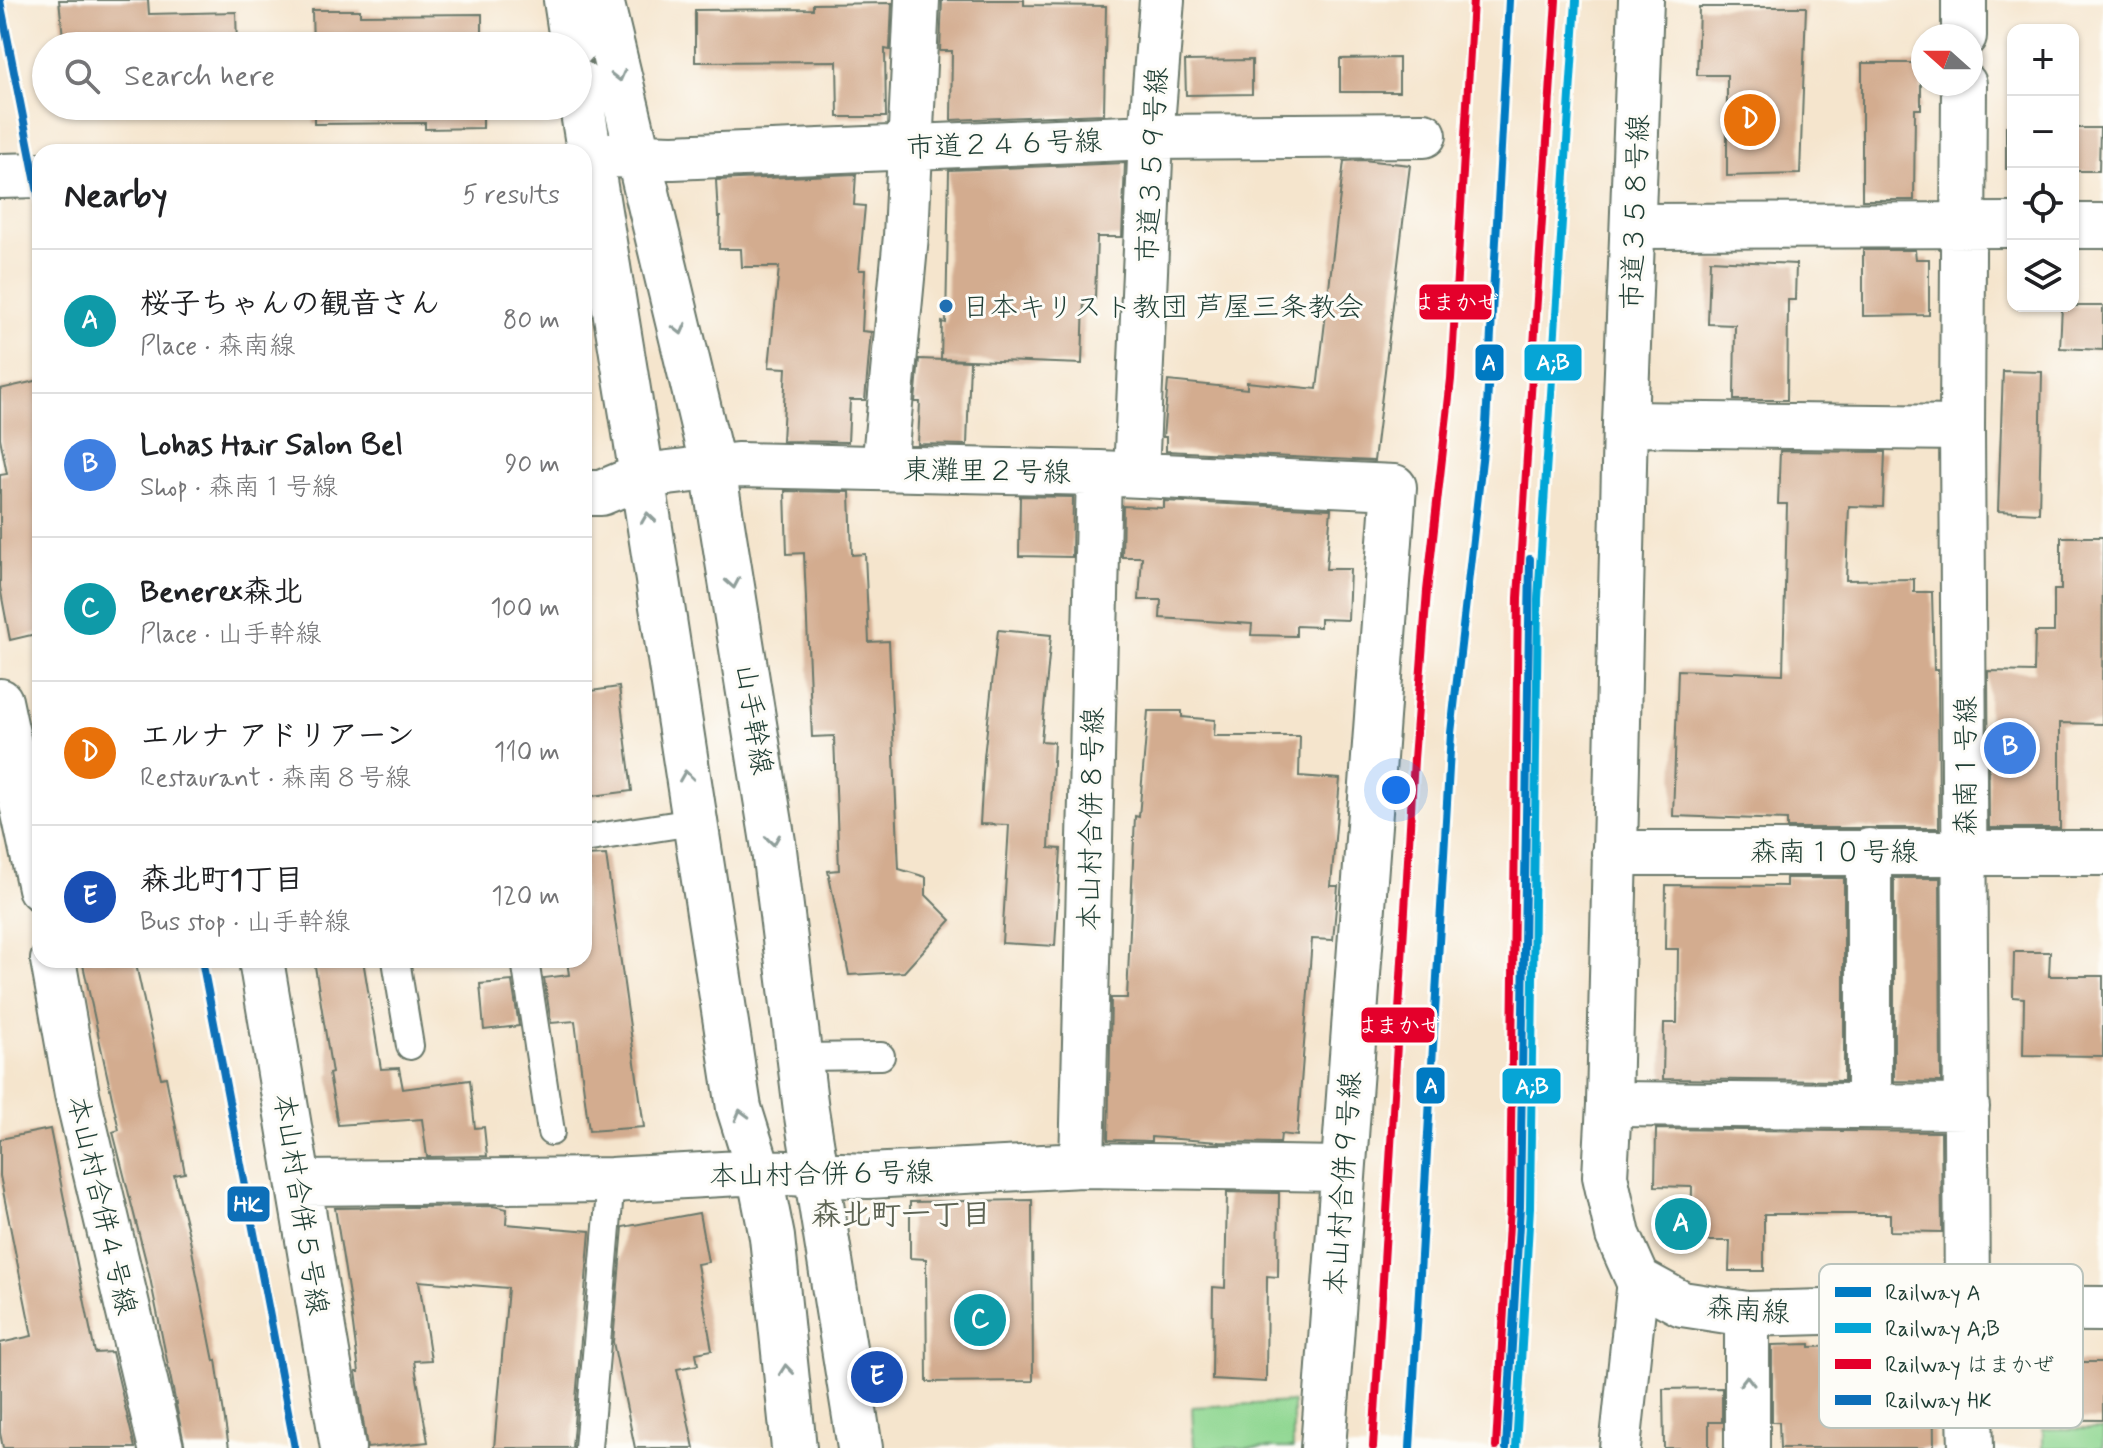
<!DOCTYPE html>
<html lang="en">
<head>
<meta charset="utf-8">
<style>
  :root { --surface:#fff; --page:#f6f6f6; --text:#202124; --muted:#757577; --line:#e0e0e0; --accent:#d93025 }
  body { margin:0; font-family:Mynerve,"Klee One",sans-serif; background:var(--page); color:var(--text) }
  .controls { position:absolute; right:24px; top:24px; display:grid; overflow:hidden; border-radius:16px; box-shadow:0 2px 6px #0004 }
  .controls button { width:72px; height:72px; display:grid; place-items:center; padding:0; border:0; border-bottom:2px solid var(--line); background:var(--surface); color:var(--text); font:40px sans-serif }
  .compass { position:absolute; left:1911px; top:24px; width:72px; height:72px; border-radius:50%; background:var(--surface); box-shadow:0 2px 6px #0004; rotate:291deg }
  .you { position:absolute; left:1396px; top:790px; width:28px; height:28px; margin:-20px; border:6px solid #fff; border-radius:50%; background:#1a73e8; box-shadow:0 0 0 12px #1a73e833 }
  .badge { display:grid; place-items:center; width:52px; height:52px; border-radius:50%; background:var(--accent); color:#fff; font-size:26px; font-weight:700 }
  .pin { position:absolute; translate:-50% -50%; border:4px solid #fff; box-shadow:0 2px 8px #0006 }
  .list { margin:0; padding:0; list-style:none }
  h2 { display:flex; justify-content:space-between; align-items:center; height:104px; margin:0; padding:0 32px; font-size:34px }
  h2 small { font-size:26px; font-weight:400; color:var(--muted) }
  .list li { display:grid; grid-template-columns:52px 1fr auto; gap:24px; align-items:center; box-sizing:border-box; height:144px; padding:0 32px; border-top:2px solid var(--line) }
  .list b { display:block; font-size:30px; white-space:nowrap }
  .list p { margin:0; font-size:26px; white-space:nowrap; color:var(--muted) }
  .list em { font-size:26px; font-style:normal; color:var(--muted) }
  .icon { flex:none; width:44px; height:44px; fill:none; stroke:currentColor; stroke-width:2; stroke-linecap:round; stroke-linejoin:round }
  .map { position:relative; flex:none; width:2103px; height:1448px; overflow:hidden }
  .search { position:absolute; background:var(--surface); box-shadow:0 2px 6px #0004; left:32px; top:32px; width:560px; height:88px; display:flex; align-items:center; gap:20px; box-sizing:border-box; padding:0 28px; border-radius:44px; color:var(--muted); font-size:30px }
  .panel { position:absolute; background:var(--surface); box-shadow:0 2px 6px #0004; left:32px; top:144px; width:560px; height:824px; border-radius:24px }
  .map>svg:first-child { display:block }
  .green { fill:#90d792; stroke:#588a63; stroke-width:2 }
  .building { fill:#d3ac8f }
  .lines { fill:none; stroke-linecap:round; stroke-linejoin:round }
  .service-casing { stroke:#6a786a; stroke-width:30 }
  .pedestrian-casing { stroke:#6a786a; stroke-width:44 }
  .minor-casing { stroke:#6a786a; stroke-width:48 }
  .tertiary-casing { stroke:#6a786a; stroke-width:48 }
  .service { stroke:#fff; stroke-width:26 }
  .pedestrian { stroke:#fff; stroke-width:40 }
  .minor { stroke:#fff; stroke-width:44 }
  .tertiary { stroke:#fff; stroke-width:44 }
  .rail-1-casing { stroke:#fdfcf7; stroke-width:14 }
  .rail-2-casing { stroke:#fdfcf7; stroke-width:14 }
  .rail-3-casing { stroke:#fdfcf7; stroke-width:14 }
  .rail-4-casing { stroke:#fdfcf7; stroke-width:14 }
  .rail-1 { stroke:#007ac2; stroke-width:8 }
  .rail-2 { stroke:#06a5d6; stroke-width:8 }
  .rail-3 { stroke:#e4002b; stroke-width:8 }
  .rail-4 { stroke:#0d6fb8; stroke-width:8 }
  .oneway { stroke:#8f9e9a }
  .poi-dot { fill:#1f6fb2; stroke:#fdfcf7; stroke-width:3 }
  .labels { text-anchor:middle; stroke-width:6; stroke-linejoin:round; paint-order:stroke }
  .street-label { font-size:28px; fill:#1f3d34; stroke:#fdfcf7 }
  .poi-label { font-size:28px; fill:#1f3d34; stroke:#fdfcf7; text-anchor:start }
  .neighbourhood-label { font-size:30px; font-weight:bold; fill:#5e6454; stroke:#fdfcf7 }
  .key { fill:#fdfcf7; stroke:#bac3bc; stroke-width:2 }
  .key-label { font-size:22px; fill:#1f3d34 }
  .line-badge { stroke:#fdfcf7; stroke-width:3 }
  .badge-label { font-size:22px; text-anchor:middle; font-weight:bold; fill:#fff }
</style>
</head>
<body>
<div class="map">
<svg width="2103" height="1448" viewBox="0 0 2103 1448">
  <rect width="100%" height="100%" fill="#fdfcf7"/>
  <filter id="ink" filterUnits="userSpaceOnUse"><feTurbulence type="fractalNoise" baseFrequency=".0125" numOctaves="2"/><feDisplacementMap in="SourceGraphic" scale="16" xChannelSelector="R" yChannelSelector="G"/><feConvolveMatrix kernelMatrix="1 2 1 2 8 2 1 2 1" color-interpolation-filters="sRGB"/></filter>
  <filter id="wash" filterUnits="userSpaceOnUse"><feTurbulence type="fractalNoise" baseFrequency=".006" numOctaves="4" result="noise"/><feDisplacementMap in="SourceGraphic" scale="32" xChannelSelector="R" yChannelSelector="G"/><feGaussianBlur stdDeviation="1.8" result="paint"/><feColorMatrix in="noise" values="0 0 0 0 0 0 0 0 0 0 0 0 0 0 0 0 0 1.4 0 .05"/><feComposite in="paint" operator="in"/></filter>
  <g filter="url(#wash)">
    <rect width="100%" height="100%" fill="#f5e5cd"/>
    <path class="green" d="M1293,1402V1448H1194L1192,1407Z
      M2043,1429H2103V1448H2043Z"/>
    <g id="blocks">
      <path class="building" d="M59,0H148L149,14L236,12L237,46H64Z
        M942,0H1024V5L1106,6L1104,114L951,120L952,51H940Z
        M892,3L890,50L885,49L886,117H838L837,61L695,62V10L813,9V4Z
        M1699,7H1806L1800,174L1727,176V75H1697Z
        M312,10H360V15L482,14V46H313Z
        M1399,58V92H1340V59Z
        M1252,60V94L1186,95L1185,61Z
        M1862,63H1921V109H1915L1914,200H1862Z
        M314,106H483V128L425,129V123L314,124Z
        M2006,126H2013V169H2006Z
        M2073,128H2100L2099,171H2073Z
        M1363,160L1410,165L1374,461L1166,451V437H1163L1168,381L1247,389V382L1317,389L1344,161Z
        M1125,163L1122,237H1097L1095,299H1084L1082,364L941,359L942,322L946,323L949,170Z
        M856,174L854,205L865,206L859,270H865L862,331L871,332L865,400H850L848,442L782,441L786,368L769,367L779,267H742L741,249H719L720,217H718L716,180Z
        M1863,250H1915L1916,259H1929V315L1863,316Z
        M1710,260L1796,264L1795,300H1788L1787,400H1734L1735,325L1708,324Z
        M2062,306H2103V350L2060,348Z
        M919,359L970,361L967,445L918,444L920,402H915Z
        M2003,371L2042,372L2039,513L1998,511Z
        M40,380V633L10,640L0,587V475L7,474L0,438V389Z
        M1780,451L1885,452L1883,507L1849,506L1846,580L1914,579V592H1932L1934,670H1938L1939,828H1787V820L1673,816L1678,670L1783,674L1787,504H1778Z
        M785,491L850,492L852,555L865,554L869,642L889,641L899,869L926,877V895L951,920L904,972L849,975L828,871L839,870L834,736L812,737L804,553L787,554Z
        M1020,496L1073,497L1072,557L1019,556Z
        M1164,501L1331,509L1326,569H1350L1348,620L1320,619V627L1296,626V636L1251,635L1252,624L1160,618L1161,600H1139L1142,557H1122L1123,506L1164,508Z
        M2061,537H2103L2102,724L2060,723V828H1989L1988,671L2034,672L2035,632H2054V590H2061Z
        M998,630L1051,635L1041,741L1054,742L1049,848L1061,849L1055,946L1002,943L1009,825L980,824L984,757Z
        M619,687L632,791L584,797V692Z
        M1148,711H1182V717L1215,720L1214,736H1300L1299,776L1340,779L1331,886H1338L1333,940L1312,939L1297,1136L1281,1134L1280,1143L1219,1142L1151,1137V1141L1108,1140L1111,998H1127L1135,816L1139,817Z
        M606,855L644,1127L589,1131L575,1021L551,1023L544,978L569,975L567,960H584V856Z
        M1786,878H1844V1081L1663,1079L1664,1023H1677L1678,949H1665L1666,885L1786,886Z
        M1894,878H1940L1941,1082L1894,1081Z
        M2014,952H2050L2049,976H2103V1056L2023,1055L2024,998L2013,997Z
        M82,960H135L161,1078L166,1077L185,1173L174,1175L189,1235L214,1361L216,1360L229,1448H185L149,1273L113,1132L119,1130Z
        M314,960H363L381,1069L399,1068L403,1089L470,1080L475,1128L484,1127L487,1156L427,1157L422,1119L338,1125L329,1074L332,1073Z
        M512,981L519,1026L484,1030L480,984Z
        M50,1129L95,1353L112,1352L135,1448H3L0,1433V1343L32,1336L0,1176V1139Z
        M1656,1129L1941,1132L1942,1232L1890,1231V1214H1764V1271H1729L1730,1241H1691L1692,1187L1655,1186Z
        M1227,1192L1279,1193L1278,1277L1267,1276L1266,1382L1212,1379L1213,1287L1225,1288Z
        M1032,1200L1033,1381L927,1382L926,1259L910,1258V1202Z
        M493,1206L507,1209L506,1224L590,1231L572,1448H494L508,1288L419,1281L431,1360L414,1361L428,1442L367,1448L356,1372H359L350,1302L335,1208Z
        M699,1213L708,1262L697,1264L712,1350L696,1353L698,1365L677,1369L694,1448H635L613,1342L623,1227Z
        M1810,1344V1347L1851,1346V1349H1896V1356H1933L1934,1448H1780L1779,1422H1772V1345Z
        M1999,1362H2103V1420L1999,1419Z
        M1722,1388V1422H1709V1448H1664L1663,1389Z"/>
    </g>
  </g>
  <g filter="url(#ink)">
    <use href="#blocks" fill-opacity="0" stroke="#6a786a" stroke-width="2"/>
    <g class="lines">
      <g class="service-casing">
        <path id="service" d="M584,839L693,822
          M396,960L410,1046
          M525,960L551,1132
          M800,1057L881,1056
          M588,1448L611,1180"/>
      </g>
      <g class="pedestrian-casing">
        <path id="pedestrian" d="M1620,1448L1638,1280"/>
      </g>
      <g class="minor-casing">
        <path id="minor" d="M566,0L573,46
          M601,0L713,468L773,842L806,1110L860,1448
          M1964,0V36
          M578,82L642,476L739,1108L759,1172L772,1237L794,1448
          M1964,84L1962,428L1967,1308L1971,1448
          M610,155L673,157L1151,137L1424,135
          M0,176L40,175
          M1633,226L2013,225
          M2073,226H2103
          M1625,424L1962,428
          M884,468L906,236L917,0
          M1136,474L1151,137L1162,0
          M584,493H601L642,476L737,465L1099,473L1394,487L1323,1448
          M0,701L40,888
          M1869,851V1105
          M1614,853H2103
          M53,960L77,1094L161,1448
          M261,960L343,1448
          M1609,1104L1967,1107
          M1082,1165L1099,473
          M300,1183L611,1180L759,1172L868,1176L1082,1165L1342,1169
          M1747,1448V1314"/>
      </g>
      <g class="tertiary-casing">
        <path id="tertiary" d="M1641,0L1625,424L1609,1104L1605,1176L1618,1235L1638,1280L1682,1304L1747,1314L1967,1308L2103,1309"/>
      </g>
      <use href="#service" class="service"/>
      <use href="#pedestrian" class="pedestrian"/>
      <use href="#minor" class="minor"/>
      <use href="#tertiary" class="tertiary"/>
      <g class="rail-1-casing">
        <path id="rail-1" d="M1410,1448L1451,733L1486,425L1509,0
          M1506,1448L1520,1207L1530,559"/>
      </g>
      <g class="rail-2-casing">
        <path id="rail-2" d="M1516,1448L1530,1207L1538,599L1576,1"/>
      </g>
      <g class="rail-3-casing">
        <path id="rail-3" d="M1373,1447L1414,759L1427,591L1451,379L1473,0
          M1496,1447L1510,1207L1518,598L1556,0"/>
      </g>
      <g class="rail-4-casing">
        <path id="rail-4" d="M0,1L40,203
          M202,960L295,1448"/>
      </g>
      <use href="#rail-1" class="rail-1"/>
      <use href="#rail-2" class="rail-2"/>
      <use href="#rail-3" class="rail-3"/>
      <use href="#rail-4" class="rail-4"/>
    </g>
    <defs><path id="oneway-chevron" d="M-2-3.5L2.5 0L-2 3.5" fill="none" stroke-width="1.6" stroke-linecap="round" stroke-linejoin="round" transform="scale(2)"/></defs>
    <g class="oneway">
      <use href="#oneway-chevron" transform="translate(619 76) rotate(76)"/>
      <use href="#oneway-chevron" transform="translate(680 329) rotate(76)"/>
      <use href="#oneway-chevron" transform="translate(648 518) rotate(-98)"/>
      <use href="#oneway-chevron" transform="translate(733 583) rotate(80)"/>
      <use href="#oneway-chevron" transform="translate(686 776) rotate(-98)"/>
      <use href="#oneway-chevron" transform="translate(773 840) rotate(82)"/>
      <use href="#oneway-chevron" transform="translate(741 1115) rotate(-105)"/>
      <use href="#oneway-chevron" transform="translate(786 1370) rotate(-96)"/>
      <use href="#oneway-chevron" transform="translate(1747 1381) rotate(-90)"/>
    </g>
  </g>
  <circle class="poi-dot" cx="946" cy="306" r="8"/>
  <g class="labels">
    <g class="street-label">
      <text transform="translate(1004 143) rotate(-2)" y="10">市道２４６号線</text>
      <text transform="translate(1151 165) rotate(-87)" y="10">市道３５９号線</text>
      <text transform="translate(1634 212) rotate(-88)" y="10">市道３５８号線</text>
      <text transform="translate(987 470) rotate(1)" y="10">東灘里２号線</text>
      <text transform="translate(755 719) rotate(81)" y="10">山手幹線</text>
      <text transform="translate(1965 766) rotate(-90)" y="10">森南１号線</text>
      <text transform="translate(1090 819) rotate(-89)" y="10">本山村合併８号線</text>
      <text x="1834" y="861">森南１０号線</text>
      <text transform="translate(821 1173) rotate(-1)" y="10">本山村合併６号線</text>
      <text transform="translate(1342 1183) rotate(-86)" y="10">本山村合併９号線</text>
      <text transform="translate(302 1204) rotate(81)" y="10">本山村合併５号線</text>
      <text transform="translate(103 1205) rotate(77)" y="10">本山村合併４号線</text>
      <text transform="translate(1748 1309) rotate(4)" y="10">森南線</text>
    </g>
    <g class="poi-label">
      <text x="962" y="316">日本キリスト教団 芦屋三条教会</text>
    </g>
    <g class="neighbourhood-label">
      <text x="901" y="1224">森北町一丁目</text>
    </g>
  </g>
  <rect x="1819" y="1264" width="264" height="164" rx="12" class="key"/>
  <rect x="1835" y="1287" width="36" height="10" fill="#007ac2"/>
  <rect x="1835" y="1323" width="36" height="10" fill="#06a5d6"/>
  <rect x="1835" y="1359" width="36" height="10" fill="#e4002b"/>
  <rect x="1835" y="1395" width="36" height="10" fill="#0d6fb8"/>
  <g class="key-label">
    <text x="1885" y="1300">Railway A</text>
    <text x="1885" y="1336">Railway A;B</text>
    <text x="1885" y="1372">Railway はまかぜ</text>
    <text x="1885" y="1408">Railway HK</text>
  </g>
  <g class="line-badge">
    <rect x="1418" y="283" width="75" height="38" rx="8" fill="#e4002b"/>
    <rect x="1474" y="343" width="31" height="39" rx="8" fill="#007ac2"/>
    <rect x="1523" y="343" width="60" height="39" rx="8" fill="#06a5d6"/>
    <rect x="1360" y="1006" width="76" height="38" rx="8" fill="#e4002b"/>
    <rect x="1415" y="1066" width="31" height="39" rx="8" fill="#007ac2"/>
    <rect x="1501" y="1067" width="61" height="38" rx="8" fill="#06a5d6"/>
    <rect x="226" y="1185" width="45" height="38" rx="8" fill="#0d6fb8"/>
  </g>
  <g class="badge-label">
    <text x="1455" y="310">はまかぜ</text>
    <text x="1489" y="370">A</text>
    <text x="1553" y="370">A;B</text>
    <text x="1398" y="1033">はまかぜ</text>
    <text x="1431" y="1093">A</text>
    <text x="1532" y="1094">A;B</text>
    <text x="248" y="1212">HK</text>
  </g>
</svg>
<div class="controls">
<button>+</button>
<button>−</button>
<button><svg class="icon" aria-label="locate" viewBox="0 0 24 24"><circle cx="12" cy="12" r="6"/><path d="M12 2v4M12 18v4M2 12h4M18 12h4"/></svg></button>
<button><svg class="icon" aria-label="layers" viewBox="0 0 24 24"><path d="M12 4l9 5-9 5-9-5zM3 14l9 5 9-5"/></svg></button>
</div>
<svg class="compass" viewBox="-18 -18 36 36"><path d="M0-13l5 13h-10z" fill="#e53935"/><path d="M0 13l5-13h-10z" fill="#757577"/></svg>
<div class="you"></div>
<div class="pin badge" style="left:1681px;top:1224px;background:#0f9aa8">A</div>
<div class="pin badge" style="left:2010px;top:748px;background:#3f7fe0">B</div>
<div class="pin badge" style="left:980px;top:1320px;background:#0f9aa8">C</div>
<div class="pin badge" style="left:1750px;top:120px;background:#e8710a">D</div>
<div class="pin badge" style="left:877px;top:1377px;background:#1a4fb4">E</div>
<div class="search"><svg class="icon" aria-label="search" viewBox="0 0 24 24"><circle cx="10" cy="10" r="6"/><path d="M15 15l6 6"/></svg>Search here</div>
<section class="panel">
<h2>Nearby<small>5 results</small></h2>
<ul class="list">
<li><span class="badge" style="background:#0f9aa8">A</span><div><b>桜子ちゃんの観音さん</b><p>Place · 森南線</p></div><em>80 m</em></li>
<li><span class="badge" style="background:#3f7fe0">B</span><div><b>Lohas Hair Salon Bel</b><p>Shop · 森南１号線</p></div><em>90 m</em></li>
<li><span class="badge" style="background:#0f9aa8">C</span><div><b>Benerex森北</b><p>Place · 山手幹線</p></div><em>100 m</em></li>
<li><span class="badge" style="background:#e8710a">D</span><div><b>エルナ アドリアーン</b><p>Restaurant · 森南８号線</p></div><em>110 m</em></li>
<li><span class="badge" style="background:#1a4fb4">E</span><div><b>森北町1丁目</b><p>Bus stop · 山手幹線</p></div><em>120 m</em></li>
</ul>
</section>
</div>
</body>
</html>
